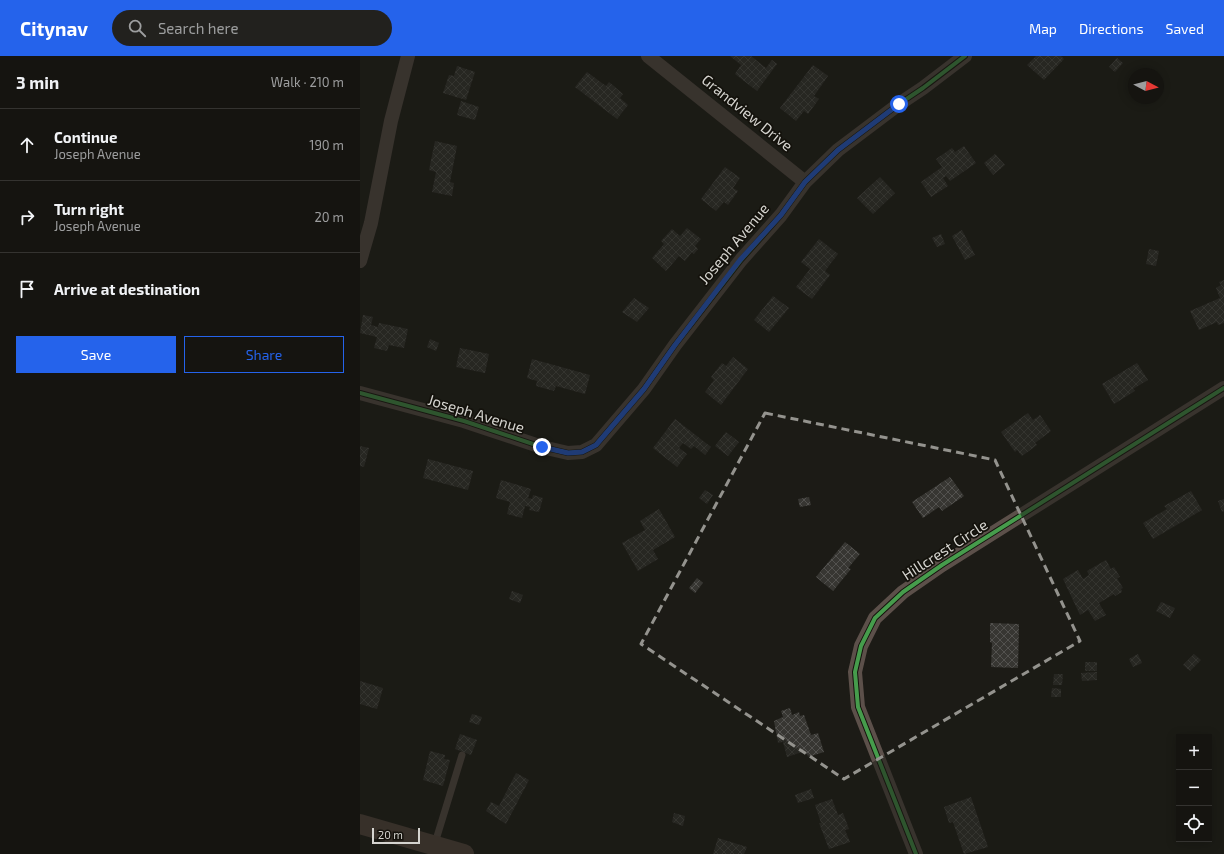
<!DOCTYPE html>
<html lang="en">
<head>
<meta charset="utf-8">
<style>
  :root { --surface:#151410; --page:#22211e; --text:#f1f3f6; --muted:#9d9e9f; --line:#343330; --accent:#2563eb }
  body { margin:0; font-family:"Exo 2",sans-serif; background:var(--page); color:var(--text) }
  .controls { position:absolute; right:12px; bottom:12px; display:grid; overflow:hidden; border-radius:0px; box-shadow:0 2px 10px #0003 }
  .controls button { width:36px; height:36px; display:grid; place-items:center; padding:0; border:0; border-bottom:1px solid var(--line); background:var(--surface); color:var(--text); font:20px sans-serif }
  .compass { position:absolute; left:768px; top:12px; width:36px; height:36px; border-radius:50%; background:var(--surface); box-shadow:0 2px 10px #0003; rotate:97deg }
  .scale { position:absolute; left:12px; bottom:10px; width:48px; box-sizing:border-box; padding-left:4px; border:2px solid #d5d4cf; border-top:0; font-size:11px; line-height:14px; white-space:nowrap; color:#d5d4cf; -webkit-text-stroke:3px #14120c; paint-order:stroke }
  .stop { position:absolute; width:12px; height:12px; margin:-9px; border:3px solid #2563eb; border-radius:50%; background:#fff }
  .stop.end { background:#2563eb; border-color:#fff; box-shadow:0 1px 4px #0008 }
  .list { margin:0; padding:0; list-style:none }
  h2 { display:flex; justify-content:space-between; align-items:center; height:52px; margin:0; padding:0 16px; font-size:17px }
  h2 small { font-size:13px; font-weight:400; color:var(--muted) }
  .list li { display:grid; grid-template-columns:26px 1fr auto; gap:12px; align-items:center; box-sizing:border-box; height:72px; padding:0 16px; border-top:1px solid var(--line) }
  .list b { display:block; font-size:15px; white-space:nowrap }
  .list p { margin:0; font-size:13px; white-space:nowrap; color:var(--muted) }
  .list em { font-size:13px; font-style:normal; color:var(--muted) }
  .actions { display:flex; gap:8px; padding:12px 16px }
  .actions a { flex:1; padding:9px 0; border:1px solid var(--accent); border-radius:0px; text-align:center; font-size:14px; color:var(--accent) }
  .actions .main { background:var(--accent); color:#fff }
  .icon { flex:none; width:22px; height:22px; fill:none; stroke:currentColor; stroke-width:2; stroke-linecap:round; stroke-linejoin:round }
  .map { position:relative; flex:none; width:864px; height:798px; overflow:hidden }
  header { display:flex; align-items:center; gap:24px; box-sizing:border-box; height:56px; padding:0 20px; background:var(--accent); color:#fff }
  header strong { font-size:19px }
  nav { display:flex; gap:22px; margin-inline-start:auto; font-size:14px }
  .search { width:280px; height:36px; background:var(--page); display:flex; align-items:center; gap:10px; box-sizing:border-box; padding:0 14px; border-radius:22px; color:var(--muted); font-size:15px }
  main { display:flex }
  aside { flex:1; background:var(--surface) }
  .map>svg:first-child { display:block }
  .building { fill:url(#building-cross-hatch) }
  .lines { fill:none; stroke-linecap:round; stroke-linejoin:round }
  .service { stroke:#5c504a; stroke-width:7 }
  .minor { stroke:#5c504a; stroke-width:14 }
  .secondary { stroke:#594a41; stroke-width:20 }
  .cycleway-casing { stroke:#14120c; stroke-width:6 }
  .cycleway { stroke:#469c4c; stroke-width:4 }
  .route { stroke:#2563eb; stroke-width:5 }
  .marked { fill:none; stroke:#94938e; stroke-width:3; stroke-dasharray:8 5; stroke-linejoin:round }
  .labels { text-anchor:middle; stroke-width:3.5; stroke-linejoin:round; paint-order:stroke }
  .street-label { font-size:15px; fill:#d5d4cf; stroke:#14120c }
</style>
</head>
<body>
<header>
<strong>Citynav</strong>
<div class="search"><svg class="icon" aria-label="search" viewBox="0 0 24 24"><circle cx="10" cy="10" r="6"/><path d="M15 15l6 6"/></svg>Search here</div>
<nav><a>Map</a><a>Directions</a><a>Saved</a></nav>
</header>
<main>
<aside>
<h2>3 min<small>Walk · 210 m</small></h2>
<ul class="list">
<li><svg class="icon" aria-label="ahead" viewBox="0 0 24 24"><path d="M12 20V5M6 11l6-6 6 6"/></svg><div><b>Continue</b><p>Joseph Avenue</p></div><em>190 m</em></li>
<li><svg class="icon" aria-label="right" viewBox="0 0 24 24"><path d="M7 20v-9h11M14 6l5 5-5 5"/></svg><div><b>Turn right</b><p>Joseph Avenue</p></div><em>20 m</em></li>
<li><svg class="icon" aria-label="arrive" viewBox="0 0 24 24"><path d="M6 21V4h12l-3 4 3 4H6"/></svg><div><b>Arrive at destination</b></div></li>
</ul>
<div class="actions"><a class="main">Save</a><a>Share</a></div>
</aside>
<div class="map">
<svg width="864" height="798" viewBox="0 0 864 798">
  <defs>
    <pattern id="building-cross-hatch" width="8" height="8" patternUnits="userSpaceOnUse"><rect width="8" height="8" fill="#373632"/><path d="M0 0l8 8M0 8l8-8" fill="none" stroke="#53524f"/></pattern>
  </defs>
  <rect width="100%" height="100%" fill="#1c1b16"/>
  <path class="building" d="M370,0H391L406,12L412,4L417,8L397,35L375,18L381,9Z
    M676,0H701L704,3L684,24L667,9Z
    M757,2L763,7L755,16L749,11Z
    M453,9L468,20L454,40L459,43L448,58L444,55L436,65L420,52Z
    M97,10L115,16L106,44L83,37L89,19L94,20Z
    M227,16L246,30L249,26L263,38L260,42L268,49L257,63L215,31Z
    M101,45L119,51L115,64L97,59Z
    M75,85L97,90L90,126L94,127L92,140L72,136L76,116L69,114Z
    M604,90L616,107L590,125L586,120L583,122L588,130L571,141L561,126L582,111L576,103L592,92L595,96Z
    M635,98L645,109L633,119L624,107Z
    M365,111L380,122L373,132L378,135L368,149L364,146L356,155L341,143Z
    M520,121L535,137L513,158L497,142Z
    M327,172L341,183L335,190L338,193L334,198L332,196L325,205L319,200L306,215L292,202L304,188L301,185L312,173L320,180Z
    M602,174L615,199L605,204L592,180Z
    M581,178L585,188L577,191L572,182Z
    M459,183L478,198L465,215L470,219L452,243L436,231L450,213L441,206Z
    M789,193L799,195L796,210L786,208Z
    M864,224V267L858,269L857,266L839,274L830,255L860,242L856,232L861,229L859,226Z
    M413,240L429,252L409,276L394,264Z
    M274,242L289,252L277,266L262,256Z
    M3,259L13,261L11,269L18,271L19,267L48,273L44,292L29,289L27,295L14,292L17,281L0,277Z
    M70,283L79,287L76,295L67,291Z
    M100,292L129,298L125,317L96,311Z
    M373,301L388,313L361,349L345,336L354,324L351,321L362,307L366,310Z
    M172,303L230,319L225,338L196,330L194,335L176,330L177,325L167,322Z
    M777,307L788,324L773,333L775,335L754,348L742,328Z
    M668,357L673,364L680,359L691,375L675,387L677,389L662,400L657,394L655,396L641,376Z
    M315,363L351,391L345,399L334,390L331,393L323,387L319,392L327,398L317,411L293,392Z
    M366,376L379,386L368,400L355,390Z
    M0,390L9,392L4,411L0,410Z
    M68,403L113,415L108,434L63,422Z
    M590,421L604,440L582,455L579,451L563,462L552,446Z
    M141,424L171,433L168,442L172,443L173,439L183,442L179,456L169,454L170,451L165,450L162,462L147,458L150,446L136,442Z
    M345,434L353,439L347,448L339,442Z
    M831,435L842,454L793,483L783,467L807,453L804,450Z
    M449,441L451,449L440,451L438,443Z
    M864,443V455L862,456L858,445Z
    M299,453L315,481L293,494L298,503L278,515L262,487L285,474L280,465Z
    M485,486L500,498L488,512L491,513L473,535L456,521Z
    M746,504L751,513L754,511L760,521L757,522L763,532L761,533L762,536L755,540L754,538L739,547L746,559L735,565L728,554L720,559L703,523L718,514L723,523L729,519L727,515Z
    M337,522L343,527L335,537L329,532Z
    M152,535L163,539L160,547L149,543Z
    M801,546L815,552L810,562L796,555Z
    M630,567L659,568L658,612L631,611L632,587L630,586Z
    M778,598L782,607L773,611L769,603Z
    M834,598L841,604L830,615L823,609Z
    M725,606H737V615H725Z
    M737,616V624L722,625L721,617Z
    M694,618H703L702,629H693Z
    M0,625L23,632L17,653L0,648Z
    M692,632L701,633V641H691Z
    M430,652L432,659L439,656L440,660L444,659L451,679L458,677L464,696L448,701L445,695L427,701L423,686L418,687L414,665L423,661L421,655Z
    M112,658L122,661L119,669L109,666Z
    M100,678L117,684L111,699L95,693Z
    M70,695L85,699L84,703L90,704L83,730L63,724Z
    M156,717L169,724L146,768L126,755L131,746L139,750Z
    M451,733L454,742L438,747L435,739Z
    M611,741L628,791L604,798L593,766L589,767L584,751Z
    M472,743L478,759L483,757L489,773L485,774L490,786L469,793L459,767H461L455,749Z
    M314,757L325,760L323,770L312,766Z
    M358,782L387,791L384,798H353Z"/>
  <g class="lines">
    <path class="service" d="M75,787L102,699"/>
    <path class="minor" d="M288,0L445,126
      M0,205L11,167L31,65L48,0
      M0,337L104,365L182,391L208,397L222,396L236,389L284,333L315,289L381,204L421,159L445,126L478,94L539,48L563,32L605,0
      M556,798L498,651L495,616L501,590L515,562L543,536L582,509L864,332"/>
    <path class="secondary" d="M0,768L104,798"/>
    <g class="cycleway-casing">
      <path id="cycleway" d="M0,337L104,365L182,391L208,397L222,396L236,389L284,333L315,289L381,204L421,159L445,126L478,94L539,48L563,32L605,0
        M556,798L498,651L495,616L501,590L515,562L543,536L582,509L864,332"/>
    </g>
    <use href="#cycleway" class="cycleway"/>
  </g>
  <g class="lines">
    <path class="route" d="M182,391L208,397L222,396L236,389L284,333L315,289L380,204L421,159L445,126L478,94L539,48"/>
  </g>
  <path d="M0 0H864V798H0ZM405,357L635,404L720,585L484,723L281,588Z" fill="#1c1b16" fill-opacity=".55" fill-rule="evenodd"/>
  <path class="marked" d="M405,357L635,404L720,585L484,723L281,588Z"/>
  <g class="labels">
    <g class="street-label">
      <text transform="translate(387 57) rotate(39)" y="5">Grandview Drive</text>
      <text transform="translate(374 188) rotate(-50)" y="5">Joseph Avenue</text>
      <text transform="translate(116 358) rotate(17)" y="5">Joseph Avenue</text>
      <text transform="translate(585 494) rotate(-33)" y="5">Hillcrest Circle</text>
    </g>
  </g>
</svg>
<div class="controls">
<button>+</button>
<button>−</button>
<button><svg class="icon" aria-label="locate" viewBox="0 0 24 24"><circle cx="12" cy="12" r="6"/><path d="M12 2v4M12 18v4M2 12h4M18 12h4"/></svg></button>
</div>
<svg class="compass" viewBox="-18 -18 36 36"><path d="M0-13l5 13h-10z" fill="#e53935"/><path d="M0 13l5-13h-10z" fill="#9d9e9f"/></svg>
<div class="scale">20 m</div>
<div class="stop" style="left:539px;top:48px"></div>
<div class="stop end" style="left:182px;top:391px"></div>
</div>
</main>
</body>
</html>
